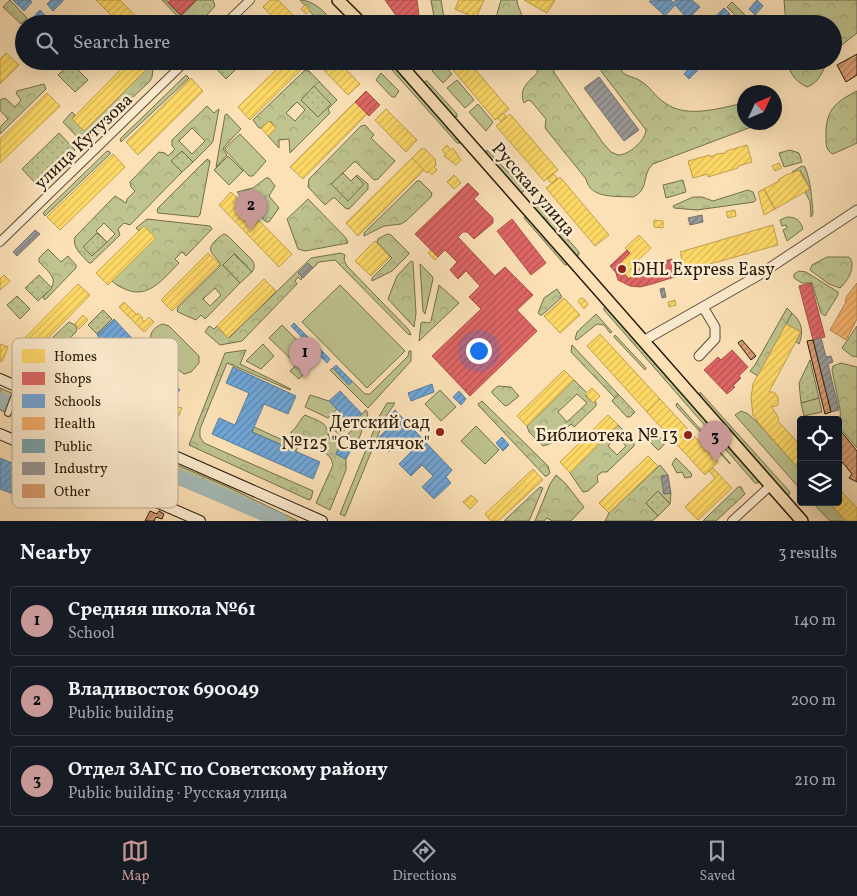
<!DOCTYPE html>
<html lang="en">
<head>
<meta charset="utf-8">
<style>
  :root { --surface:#171b24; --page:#242831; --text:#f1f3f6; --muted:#9ea1a6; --line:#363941; --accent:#c59692 }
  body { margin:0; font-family:Vollkorn,serif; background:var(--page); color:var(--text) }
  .controls { position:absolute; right:15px; bottom:15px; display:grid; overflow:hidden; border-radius:5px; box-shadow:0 5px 20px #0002 }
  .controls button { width:45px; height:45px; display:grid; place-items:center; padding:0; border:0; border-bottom:1px solid var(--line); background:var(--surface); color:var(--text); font:25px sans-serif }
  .compass { position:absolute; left:737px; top:85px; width:45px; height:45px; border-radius:50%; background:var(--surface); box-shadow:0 5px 20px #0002; rotate:46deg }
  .you { position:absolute; left:478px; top:350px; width:18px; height:18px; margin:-12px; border:4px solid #fff; border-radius:50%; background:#1a73e8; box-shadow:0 0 0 8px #1a73e833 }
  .badge { display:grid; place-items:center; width:32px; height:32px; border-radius:50%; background:var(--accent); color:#111; font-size:16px; font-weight:700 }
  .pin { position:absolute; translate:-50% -41px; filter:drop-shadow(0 1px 2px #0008) }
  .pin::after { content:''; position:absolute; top:26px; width:18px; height:15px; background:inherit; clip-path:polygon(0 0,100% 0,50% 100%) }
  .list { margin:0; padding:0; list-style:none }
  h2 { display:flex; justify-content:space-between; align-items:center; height:65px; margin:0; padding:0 20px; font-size:21px }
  h2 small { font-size:16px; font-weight:400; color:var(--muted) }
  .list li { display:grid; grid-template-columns:32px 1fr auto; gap:15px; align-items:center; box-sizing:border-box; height:70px; margin:0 10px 10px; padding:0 10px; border:1px solid var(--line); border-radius:5px }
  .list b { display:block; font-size:19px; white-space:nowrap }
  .list p { margin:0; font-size:16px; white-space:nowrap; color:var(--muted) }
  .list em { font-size:16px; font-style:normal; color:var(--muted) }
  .icon { flex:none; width:28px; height:28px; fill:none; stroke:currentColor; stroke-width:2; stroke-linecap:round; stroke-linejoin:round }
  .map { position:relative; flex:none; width:857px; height:521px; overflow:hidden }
  .search { position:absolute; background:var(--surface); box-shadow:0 5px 20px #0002; left:15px; right:15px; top:15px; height:55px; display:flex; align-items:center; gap:12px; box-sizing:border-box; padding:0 18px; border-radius:28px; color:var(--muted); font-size:19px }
  .sheet { height:305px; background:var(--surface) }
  nav { display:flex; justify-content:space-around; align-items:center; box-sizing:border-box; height:70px; border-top:1px solid var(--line); background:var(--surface); font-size:14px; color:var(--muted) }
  nav a { display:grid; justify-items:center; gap:2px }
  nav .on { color:var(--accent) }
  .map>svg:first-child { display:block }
  .grass { fill:#bec38f; stroke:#726f4e }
  .forest { fill:url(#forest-crowns); stroke:#726f4e; fill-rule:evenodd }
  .park { fill:url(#park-dots); stroke:#726f4e }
  .homes { fill:url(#homes-hatch); stroke:#bea04b }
  .shops { fill:url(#shops-hatch); stroke:#a8504b }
  .schools { fill:url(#schools-hatch); stroke:#597e9e }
  .health { fill:url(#health-hatch); stroke:#b7854f }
  .industry { fill:url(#industry-hatch); stroke:#76736f }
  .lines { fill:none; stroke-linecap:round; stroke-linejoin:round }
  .river { stroke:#a4bbb9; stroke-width:15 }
  .building { fill:url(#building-hatch); stroke:#251b0d }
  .pedestrian-casing { stroke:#5b4c38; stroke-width:8 }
  .minor-casing { stroke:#5b4c38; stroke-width:10 }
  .tertiary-casing { stroke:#5b4c38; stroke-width:11 }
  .secondary-casing { stroke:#251b0d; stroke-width:12 }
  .primary-casing { stroke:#251b0d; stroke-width:14 }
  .pedestrian { stroke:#fdecd0; stroke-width:5.5 }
  .minor { stroke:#fdecd0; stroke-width:8 }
  .tertiary { stroke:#fdecd0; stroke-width:9 }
  .secondary { stroke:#fdecd0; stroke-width:10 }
  .primary { stroke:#fce1b7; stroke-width:11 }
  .poi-dot { fill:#8f2418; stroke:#fdecd0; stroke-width:2 }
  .labels { text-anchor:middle; stroke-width:5; stroke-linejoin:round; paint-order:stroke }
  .street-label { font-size:18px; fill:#251b0d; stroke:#fdecd0 }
  .poi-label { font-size:18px; fill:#251b0d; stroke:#fdecd0; text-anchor:end }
  .key { fill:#fdecd0; stroke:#bcad96; stroke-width:1 }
  .key-label { font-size:14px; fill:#251b0d }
</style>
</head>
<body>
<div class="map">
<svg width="857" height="521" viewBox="0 0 857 521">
  <defs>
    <pattern id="forest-crowns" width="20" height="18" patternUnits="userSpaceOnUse" patternTransform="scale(1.25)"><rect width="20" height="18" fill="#bec38f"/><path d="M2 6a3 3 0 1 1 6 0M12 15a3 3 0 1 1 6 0" fill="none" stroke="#a3a77a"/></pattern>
    <pattern id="park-dots" width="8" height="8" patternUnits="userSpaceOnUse" patternTransform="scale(1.25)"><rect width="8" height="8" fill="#bec38f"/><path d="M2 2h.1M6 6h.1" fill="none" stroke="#a3a77a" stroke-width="1.8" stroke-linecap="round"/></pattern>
    <pattern id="homes-hatch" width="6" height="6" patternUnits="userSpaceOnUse" patternTransform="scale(1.25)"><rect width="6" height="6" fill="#ffd966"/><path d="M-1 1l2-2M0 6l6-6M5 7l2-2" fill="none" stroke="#daba57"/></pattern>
    <pattern id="shops-hatch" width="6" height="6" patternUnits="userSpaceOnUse" patternTransform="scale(1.25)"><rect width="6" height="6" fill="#e06666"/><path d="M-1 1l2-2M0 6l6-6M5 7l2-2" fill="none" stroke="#b55352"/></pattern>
    <pattern id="schools-hatch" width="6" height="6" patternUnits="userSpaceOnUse" patternTransform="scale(1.25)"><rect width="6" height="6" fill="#6fa8dc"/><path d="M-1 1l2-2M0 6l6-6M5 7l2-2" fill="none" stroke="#5b88b1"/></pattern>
    <pattern id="health-hatch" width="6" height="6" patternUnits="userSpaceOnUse" patternTransform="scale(1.25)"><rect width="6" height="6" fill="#f6b26b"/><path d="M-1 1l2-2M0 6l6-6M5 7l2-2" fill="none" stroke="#d3985c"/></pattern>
    <pattern id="industry-hatch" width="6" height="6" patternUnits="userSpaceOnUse" patternTransform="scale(1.25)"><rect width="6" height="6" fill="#999"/><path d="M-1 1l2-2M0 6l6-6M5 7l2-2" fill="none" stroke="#7d7c7b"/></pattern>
    <pattern id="building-hatch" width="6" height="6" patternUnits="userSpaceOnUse" patternTransform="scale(1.25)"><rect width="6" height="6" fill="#da9f74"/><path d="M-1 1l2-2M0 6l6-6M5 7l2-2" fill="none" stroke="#b1815e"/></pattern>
  </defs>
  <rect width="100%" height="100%" fill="#fce1b7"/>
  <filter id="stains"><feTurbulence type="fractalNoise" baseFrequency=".004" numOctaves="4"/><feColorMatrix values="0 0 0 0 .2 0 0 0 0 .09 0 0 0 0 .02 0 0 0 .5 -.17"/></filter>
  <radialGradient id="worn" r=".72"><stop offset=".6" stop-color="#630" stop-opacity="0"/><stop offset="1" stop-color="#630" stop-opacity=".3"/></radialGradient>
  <path class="grass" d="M442,63L452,74L443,83L432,71Z
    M457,80L474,100L465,108L447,88Z
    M478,104L493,122L486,131L469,112Z
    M240,134L266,161L253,176H249L225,150V148Z
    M228,156L243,171L229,185L214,170Z
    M802,166L805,167C811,182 812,199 813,214L811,217L810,201L805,192L810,189L800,170L793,174L792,172Z
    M787,217C796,217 800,220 803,229L787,241L783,230L787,228L786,225L782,226L780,220Z
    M340,285L405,351L367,388L302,322Z
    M792,313C802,322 804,332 799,344L796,342L801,332L786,324Z
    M163,324L169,326L199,356V363L191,372L184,374L180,371L151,340C149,332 156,326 163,324Z
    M282,325L305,348L293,361L269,338Z
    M263,344L274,356L261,369L246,361Z
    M409,351H411V361L368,408L330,370L333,368L349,385L352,381L365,394H370L408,356Z
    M309,352L318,360L299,379L290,371Z
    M440,390L456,407L441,421L425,404Z
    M310,395L329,401L337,409L328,418L305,407Z
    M819,398L822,412L804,416L801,403Z
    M387,403H395L385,418L345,516L340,514L380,415Z
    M366,410L368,414L357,444L348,434L362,421L358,417Z
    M741,411L748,414L756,421L801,471V490L735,415Z
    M343,416L351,424L340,435L334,430V425Z
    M476,426L499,450L485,464L461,441Z
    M254,427L298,447L296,451L252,432Z
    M812,502H829L846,521H830Z"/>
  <path class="forest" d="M162,0H167V2L181,16L197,0H213L215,6L199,24H185Z
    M300,0C312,0 327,12 331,22L321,24Z
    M431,0H441L445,24H437L434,17Z
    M501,0H517C517,8 525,15 521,23L494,24Z
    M784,0H857V33L833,52V24H786Z
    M384,61H390L461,140L460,143H457Z
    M526,61H550L555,74L603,143L611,152L618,155C629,155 645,141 646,130L601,71L604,61H619C619,76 629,75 639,80C650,86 655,97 665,103C687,119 720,108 744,103V122L762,123L653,164C641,175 650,189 633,197C616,196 590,199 586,179L545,128L546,119L531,101L528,100L524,103C518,88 529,82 538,72L533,65Z
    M787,61H827C823,71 819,83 807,87C795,81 790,74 787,61Z
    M149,67L153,69L152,77L150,81L87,141L82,142L63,122L72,112L75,115L72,119L84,131Z
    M305,70L309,71L337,100L328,109L330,113L290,153L289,139L279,140V148L268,136L276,128L270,121L261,128H259L253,120ZM297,102L305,110L295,121L286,113Z
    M381,73L399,91L395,97H392L376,80Z
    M186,75L189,78L121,142L120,139Z
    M425,81H427L457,114V117H454L424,84Z
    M44,84L46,89L0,134V127L8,119L0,110V100L5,98L15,107L21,100L16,93L17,91Z
    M857,91V143L833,154C826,151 826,144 826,137C825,111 835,102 857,91Z
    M207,106L214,113L219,109L213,141L211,144L193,162L182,151L172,161L182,172L130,225L124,223L118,229L120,235L91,263H89C82,255 72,248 75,237L115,196L126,203L127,199L135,191L131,187L130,182L159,152L165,153L168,156L175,149L172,146V140ZM192,128L205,141L192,154L179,141ZM104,223L115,234L107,242L96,231Z
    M227,114L241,129L224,147L223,149L227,155L216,167L225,115Z
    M365,125L374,135L371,138L395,161L378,179L374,180L356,162H354L343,173L351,181L357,175L368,184V189L349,209L345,208L335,198H333L325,205L308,187L309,179L361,126Z
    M487,150L524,189L523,192H521L486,153Z
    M107,151L110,152V154L45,216L43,213Z
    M207,159L210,161L200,215L198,217L158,213L157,210L158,208Z
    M266,178H269L275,186L269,196L279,208L269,222H266L237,192L253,188Z
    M417,181H420L432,193L431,197L406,221L401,224L384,226L364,236V233Z
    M748,190L753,192L756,200L754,202L697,210L674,208L673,206L693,197H702L713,201Z
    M308,199L346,238L348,243L305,251L298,249L287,219Z
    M535,205H538L579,252V255H576L535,208Z
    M526,215L568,262L567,265H565L524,218Z
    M147,219L210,226L212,229L186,256L182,252L175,259L179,263C164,278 148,300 125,289C120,287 116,285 112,281L155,237L144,226L139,231L136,228Z
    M224,234L228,236L252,260C255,265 255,268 252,272L235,254L223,265L240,283L205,319L201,315L196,320L178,312L177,310L178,307L220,266C219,256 204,253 214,242C218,238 220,236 224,234ZM215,288L221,295L210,306L203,299Z
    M387,234L391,235L409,253L408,255L392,271L372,281V278L392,258L377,242L378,239Z
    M48,249L61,262L68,256L76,265V268L45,300L43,297C60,281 54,277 39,262V258Z
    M341,253L345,255L344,260L347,266L409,330L411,335L408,334L335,260L319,262L313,268L308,263L301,280L298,277L295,281L297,284L242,341L220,345L205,332L209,326L214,329L217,326L229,338L311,258Z
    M827,257H849C857,265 848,281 840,288L829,284L810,270L812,265Z
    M411,261L413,262L416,313L414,327L388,299L397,276Z
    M420,264L432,276L433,279L425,314L423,311Z
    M799,271L806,272L838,292V295L825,316L821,313L812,283H802L794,278V274Z
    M439,285L459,303L419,341L421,323L423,322L429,323L431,321Z
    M557,289L562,297L542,315H540L538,313L544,298Z
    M607,307L758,480V483H755L604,310V308Z
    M787,308L792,313L758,376L750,371L755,365Z
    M596,314L612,332L610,333L604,325L597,324L577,340L575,339L577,332Z
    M69,322L75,325L77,329L76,332L40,369L42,380L36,376L34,369L29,364L28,361Z
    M857,326V357L852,356L842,348Z
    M615,335L646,368L645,370L614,337Z
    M572,345L618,394L615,398L571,352Z
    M246,350L240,364L291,389L290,390L227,363L200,429V437L204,443L313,491L311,499L309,500L189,445L225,353Z
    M841,363L857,367V448L841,429L840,409L832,370L833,366Z
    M574,380L587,393L585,395L593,403L595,401L596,403V406L574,427L571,424L559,435L561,439C560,440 545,446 543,446L529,432L527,426ZM577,394L587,403L567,422L558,412Z
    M498,386L511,387L519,396L508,405L505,406L492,393V391Z
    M0,388L228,487L298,521H266L0,410Z
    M700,392L790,492L789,495H787L700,397Z
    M482,401L548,466L550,473L547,476H545L479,406L478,404Z
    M677,403L730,463V464L676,406Z
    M305,415C311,418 323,421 326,427C331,438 326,440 340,445L336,454L346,459V470L330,510L316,503L333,465C329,443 299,451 291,435V432C298,427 299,420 305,415Z
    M618,425L634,441V446L607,472H602L597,476L598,482L588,491L583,492L570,473ZM617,437L626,446L617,455L608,446Z
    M653,430L665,443L660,449L658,450L646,438V436Z
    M676,458L692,474L691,477L685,478L682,472L677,473L672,464Z
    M660,465L668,475L662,476L664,494L671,493L670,504L658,491L646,503L658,516L652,521H605L609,513Z
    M556,475L565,483L584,507L571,521H552L547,518L544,521H535L550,484Z
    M540,487L543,488L529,521H504Z
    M738,487H741L745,494L716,521H703Z"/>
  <path class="park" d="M10,0L27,18L21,24L3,7Z
    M732,2L749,19L744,24L727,7Z
    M209,61H244L226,79Z
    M71,63L88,80L75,92L58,75Z
    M314,86L331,104L318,117L301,100Z
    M59,133L75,150L38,186L22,169Z
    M790,150L799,153L802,162L784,167L779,153Z
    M182,151L193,162L182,172L171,161Z
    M343,173L351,181L356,176L364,184L348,201L331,184Z
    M683,180L686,192L666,198L663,185Z
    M97,233L107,242L92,256L83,247Z
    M234,254L252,272L240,283L223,265Z
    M39,275L52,288L38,301L25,288Z
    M17,296L30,309L20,319L7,305Z
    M103,310L112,319L97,334L88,325Z
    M810,360L819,398L801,403L799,383Z
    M618,394L635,412L630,417H627L612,401Z
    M658,491L670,504L658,516L646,503Z"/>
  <path class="homes" d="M96,0H120L143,24H120Z
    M170,0H196L181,15L168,2Z
    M270,0H278L302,24H280L263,7Z
    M459,0H484L476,18L455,9Z
    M524,0H555L547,13Z
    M305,5L310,10L306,14L301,9Z
    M6,53L19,65L0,84V59Z
    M129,61H143L149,67L84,131L72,119Z
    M285,61H310L250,120L238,107Z
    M321,61H338L360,84L348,95L318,64Z
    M453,61H468L509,109L495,120L449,65Z
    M191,78L203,91L138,155L126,142Z
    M47,93L60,106L0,163V139Z
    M355,102L367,114L303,179L290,167Z
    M386,109L417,140L406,152L375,120Z
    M503,113L507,117L501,122L498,118Z
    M510,114L558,170L544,181L496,126Z
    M269,121L276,128L268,136L261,128Z
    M447,145L451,150L453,148L461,160L456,165L444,156L446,155L442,150Z
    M747,145L752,162L738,166V168L708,177V174L693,178L688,161L710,155V157L716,155V154L726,153V151Z
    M421,149H425L435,159L436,165L434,167L437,170L432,175L428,171L427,173L412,158Z
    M113,154L125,167L60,230L47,217Z
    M412,158L424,170L358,236L346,223Z
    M779,163L782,168L775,171L772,166Z
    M799,170L810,189L775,209L764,189L779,181L778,180L786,175Z
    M553,173L558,179L552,184L547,178Z
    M454,175L461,183L454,189L447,182Z
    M560,177L609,235L595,246L546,188Z
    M764,189L775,209L764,215L758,192Z
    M231,192L292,254L279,267L219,205Z
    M735,210L736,216L728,218L726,212Z
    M654,220L663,221V228L654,227Z
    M773,225L778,245L685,271L680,252Z
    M144,226L156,238L108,285L96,273Z
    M639,235L651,248L637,261L642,267L629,279L617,266L630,253L625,248Z
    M375,241L390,257L371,276L355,261Z
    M431,250L438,257L435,260L428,253Z
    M208,253L220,264L172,311L161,300Z
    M4,275L10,281L0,290V279Z
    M264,279L276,291L228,338L217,326Z
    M78,284L90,295L27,360L15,348Z
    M564,298L580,315L560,333L544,316Z
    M581,298L584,299L588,304L584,309L578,301Z
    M675,300L676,305L669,307L668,302Z
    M124,302L137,315L138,313L143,318L142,319L144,322L149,317L154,322L144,332L119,307Z
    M83,315L88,320L79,329L75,324Z
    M786,324L801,332L769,392H774L778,397V405L772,407L779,419L778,421L801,446V471L760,425L753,415L751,398L753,384Z
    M600,334L660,399L647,412L587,346Z
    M0,344L8,347L2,362L0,361Z
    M564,370L574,380L527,426L517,416Z
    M592,388L600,396L593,403L585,394Z
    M660,399L718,462L705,475L647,412Z
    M174,406L182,408L178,417L171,414Z
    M608,415L618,425L570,473L560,462Z
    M648,456L658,466L609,513L599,503Z
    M713,468L732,488L698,520L685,507L715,478L709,471Z
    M533,469L543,480L498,521H491L485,514Z
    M838,488L857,508V521H846L829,502H838Z
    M471,495L478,501L470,509L463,502Z"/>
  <path class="shops" d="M170,0H196L181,15L168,2Z
    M385,0H417L419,16L397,17Z
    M366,91L380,105L369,116L355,102Z
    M468,183L479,194L474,199L493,218V223L474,239L467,232H463L458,237L495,276L505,267L533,295L517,310L537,331L470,396L432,356L481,309L469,297L480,286L466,271L458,279L450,270L457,262L445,250L438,257L415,234Z
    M512,219L546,263L531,275L497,231Z
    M627,250L630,253L617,266L629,279L642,267L672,259L678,276L652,284L640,287L630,286L618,280L616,273L610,266Z
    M811,283L825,337L813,340L799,286Z
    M732,350L748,367L739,376L741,378L733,386L735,387L727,394L704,370L718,357L721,360Z"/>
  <path class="schools" d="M13,0H30L32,2L24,11Z
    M51,0H63V1L53,11L47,4Z
    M671,0L673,3L676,0H692L700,7L688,19L675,5L665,16L649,1Z
    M757,0L763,6L755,15L749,9Z
    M724,8L730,14L720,24H708Z
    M40,10L47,17L39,24H34L30,20Z
    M673,61H686L678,69L672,63Z
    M692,65L698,70L689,79L684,74Z
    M114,319L180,390L156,412L146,401L158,390L147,378L135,389L124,377L135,367L124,355L111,366L101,355L97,358L90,350L101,340L97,335Z
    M294,323L330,359L327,363L291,326Z
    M336,365L352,381L349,385L333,368Z
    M233,367L296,396L288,414L264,404L252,432L320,462L313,479L212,434L219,418L235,425L249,393L226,383Z
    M432,384L434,392L411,401L408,393Z
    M340,391L362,414L351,424L329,401Z
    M459,391L466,399L461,405L453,397Z
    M395,410L452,470L446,477L451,483L434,499L422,487L433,476L422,465L411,476L399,464L411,452L400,441L389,452L377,439L395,422L389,416Z
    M502,437L509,445L503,451L496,443Z
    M340,445L351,450L346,459L336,454Z
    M0,458L29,470L19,496L0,489Z"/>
  <path class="health" d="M857,283V319L846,340L830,330L846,302L845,301L847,296Z"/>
  <path class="industry" d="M599,77L639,130L624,141L584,88Z
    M702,215L703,222L690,225L688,218Z
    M35,230L40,234L17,256L13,252Z
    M308,263L313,268L303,278L298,273Z
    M664,288L666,297L662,298L660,289Z
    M821,338L826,357L831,356L833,362L828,364L839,410L831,412L813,340Z
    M668,475L671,493L664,494L661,476Z"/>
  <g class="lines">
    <path class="river" d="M0,400L281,521"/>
  </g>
  <path class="building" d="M857,54V75L846,82L837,65Z
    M742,340L756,356L751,360L738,343Z
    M813,340L831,412L825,414L807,341Z
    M840,430L857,451V482L849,478L852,474L838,457Z
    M150,511L157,514L159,511L164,514L162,519L156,517L154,521H145Z"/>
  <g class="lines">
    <g class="pedestrian-casing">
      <path id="pedestrian" d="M8,413L18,387"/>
    </g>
    <g class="minor-casing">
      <path id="minor" d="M225,24L250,0
        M0,242L186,61
        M732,521L770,486"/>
    </g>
    <g class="tertiary-casing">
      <path id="tertiary" d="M643,341L759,275L857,210
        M699,356L715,339V327L703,307"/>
    </g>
    <g class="secondary-casing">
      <path id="secondary" d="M0,379L322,521
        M0,434L200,521"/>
    </g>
    <g class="primary-casing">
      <path id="primary" d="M338,0L362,24
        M397,61L802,521"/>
    </g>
    <use href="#pedestrian" class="pedestrian"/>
    <use href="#minor" class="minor"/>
    <use href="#tertiary" class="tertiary"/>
    <use href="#secondary" class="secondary"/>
    <use href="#primary" class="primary"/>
  </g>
  <g class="poi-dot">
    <circle cx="622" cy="269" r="5"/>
    <circle cx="440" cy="432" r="5"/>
    <circle cx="688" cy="435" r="5"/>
  </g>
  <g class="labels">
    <g class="street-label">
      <text transform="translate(83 141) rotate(-44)" y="6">улица Кутузова</text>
      <text transform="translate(534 189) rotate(49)" y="6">Русская улица</text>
    </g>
    <g class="poi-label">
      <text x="632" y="275" text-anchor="start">DHL Express Easy</text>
      <text x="430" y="428">Детский сад<tspan x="430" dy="21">№125 "Светлячок"</tspan></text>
      <text x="678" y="441">Библиотека № 13</text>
    </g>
  </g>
  <rect x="12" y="338" width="166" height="170" rx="8" class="key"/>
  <rect x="22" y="349" width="23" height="14" fill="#ffd966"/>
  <rect x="22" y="372" width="23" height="13" fill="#e06666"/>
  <rect x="22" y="394" width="23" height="14" fill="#6fa8dc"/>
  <rect x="22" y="417" width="23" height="13" fill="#f6b26b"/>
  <rect x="22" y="439" width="23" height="14" fill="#76a5af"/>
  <rect x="22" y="462" width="23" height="13" fill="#999"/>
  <rect x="22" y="484" width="23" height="14" fill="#da9f74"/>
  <g class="key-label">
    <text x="54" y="361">Homes</text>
    <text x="54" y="383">Shops</text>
    <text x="54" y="406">Schools</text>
    <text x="54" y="428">Health</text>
    <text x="54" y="451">Public</text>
    <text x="54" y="473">Industry</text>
    <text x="54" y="496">Other</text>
  </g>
  <rect width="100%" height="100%" filter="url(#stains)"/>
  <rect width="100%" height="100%" fill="url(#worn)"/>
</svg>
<div class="controls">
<button><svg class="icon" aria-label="locate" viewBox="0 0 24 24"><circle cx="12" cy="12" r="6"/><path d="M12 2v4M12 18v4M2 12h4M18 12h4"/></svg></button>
<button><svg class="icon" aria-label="layers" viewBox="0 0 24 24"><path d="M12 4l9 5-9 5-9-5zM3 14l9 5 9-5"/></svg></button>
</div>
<svg class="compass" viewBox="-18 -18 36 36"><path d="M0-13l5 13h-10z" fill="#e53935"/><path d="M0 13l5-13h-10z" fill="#9ea1a6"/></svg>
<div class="you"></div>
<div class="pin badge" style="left:305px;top:378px">1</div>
<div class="pin badge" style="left:251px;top:231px">2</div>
<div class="pin badge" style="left:715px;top:462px">3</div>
<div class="search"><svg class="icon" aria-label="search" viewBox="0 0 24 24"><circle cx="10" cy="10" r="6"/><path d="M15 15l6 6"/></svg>Search here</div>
</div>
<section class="sheet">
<h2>Nearby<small>3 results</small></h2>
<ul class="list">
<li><span class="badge">1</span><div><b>Средняя школа №61</b><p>School</p></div><em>140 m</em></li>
<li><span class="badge">2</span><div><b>Владивосток 690049</b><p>Public building</p></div><em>200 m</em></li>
<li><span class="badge">3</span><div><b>Отдел ЗАГС по Советскому району</b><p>Public building · Русская улица</p></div><em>210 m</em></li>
</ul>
</section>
<nav>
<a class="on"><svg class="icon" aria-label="map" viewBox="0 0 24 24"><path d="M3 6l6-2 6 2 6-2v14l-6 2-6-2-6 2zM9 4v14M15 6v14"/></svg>Map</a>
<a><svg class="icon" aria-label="directions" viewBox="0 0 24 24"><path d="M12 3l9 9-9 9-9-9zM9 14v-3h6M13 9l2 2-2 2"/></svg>Directions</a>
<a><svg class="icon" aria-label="saved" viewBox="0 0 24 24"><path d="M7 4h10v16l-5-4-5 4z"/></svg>Saved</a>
</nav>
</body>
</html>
